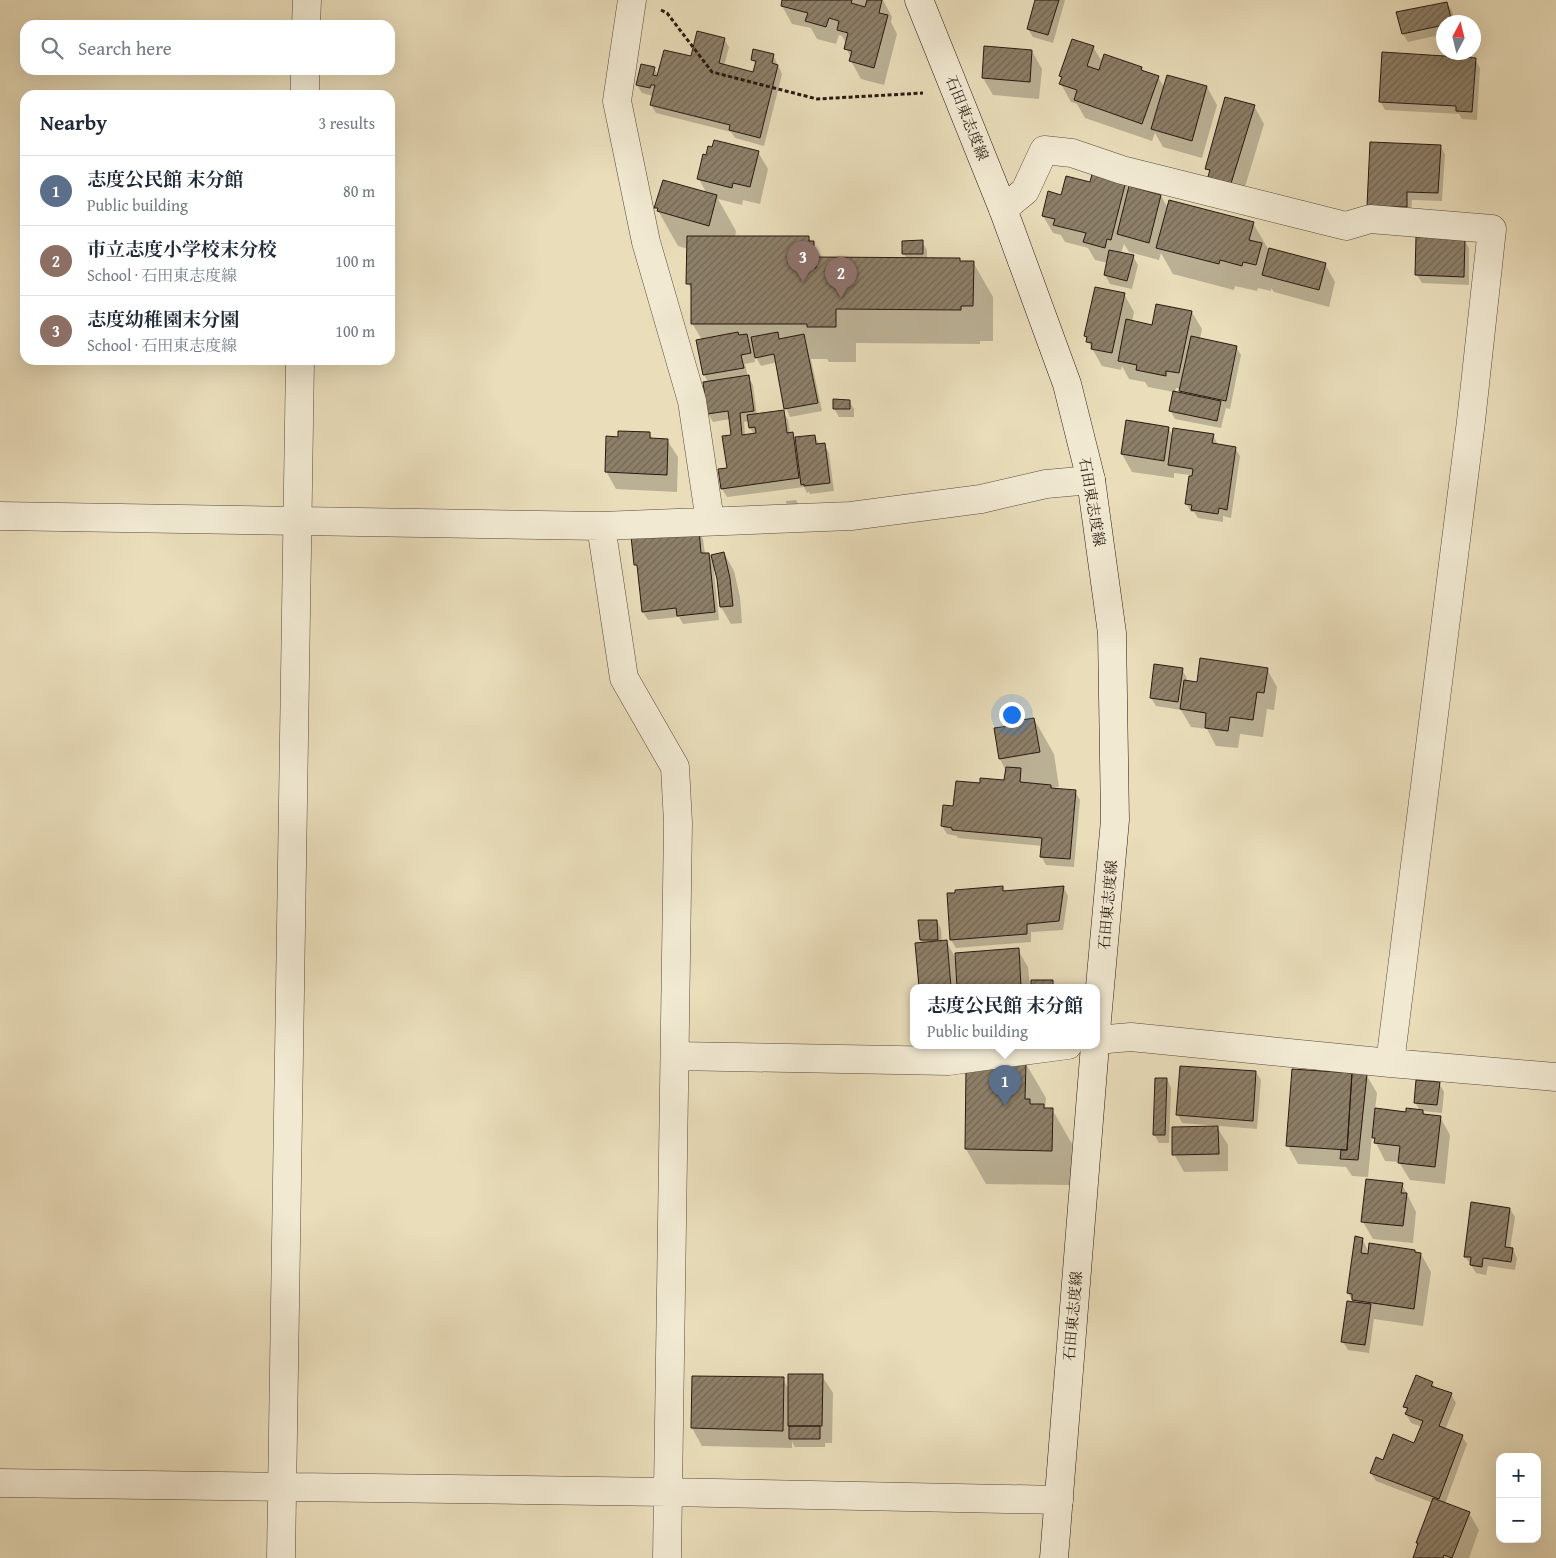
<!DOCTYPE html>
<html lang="en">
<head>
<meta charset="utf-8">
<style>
  :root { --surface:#fff; --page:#f2f2f3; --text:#1f2937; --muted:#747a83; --line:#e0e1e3; --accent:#2563eb }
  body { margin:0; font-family:"Gentium Book Plus","Noto Serif JP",serif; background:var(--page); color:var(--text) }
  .controls { position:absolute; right:15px; bottom:15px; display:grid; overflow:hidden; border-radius:10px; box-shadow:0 5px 20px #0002 }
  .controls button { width:45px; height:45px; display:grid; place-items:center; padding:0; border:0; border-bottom:1px solid var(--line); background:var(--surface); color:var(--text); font:25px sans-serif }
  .compass { position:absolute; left:1436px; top:15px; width:45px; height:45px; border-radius:50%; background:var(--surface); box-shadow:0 5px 20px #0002; rotate:7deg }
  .you { position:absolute; left:1011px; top:714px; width:18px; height:18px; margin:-12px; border:4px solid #fff; border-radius:50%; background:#1a73e8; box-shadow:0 0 0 8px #1a73e833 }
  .badge { display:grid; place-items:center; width:32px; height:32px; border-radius:50%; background:var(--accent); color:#fff; font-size:16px; font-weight:700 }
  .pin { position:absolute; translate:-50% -41px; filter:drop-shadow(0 1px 2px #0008) }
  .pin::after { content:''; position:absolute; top:26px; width:18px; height:15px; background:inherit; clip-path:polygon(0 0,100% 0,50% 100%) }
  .popup { position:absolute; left:910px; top:984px; width:190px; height:65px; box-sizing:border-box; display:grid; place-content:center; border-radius:10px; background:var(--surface); filter:drop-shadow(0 1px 4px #0005); font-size:16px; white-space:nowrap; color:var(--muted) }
  .popup b { font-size:19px; color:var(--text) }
  .popup::after { content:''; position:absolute; left:50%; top:100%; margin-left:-10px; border:10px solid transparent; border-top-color:var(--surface) }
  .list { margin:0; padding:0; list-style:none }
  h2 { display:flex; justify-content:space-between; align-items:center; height:65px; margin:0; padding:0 20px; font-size:21px }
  h2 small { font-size:16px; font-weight:400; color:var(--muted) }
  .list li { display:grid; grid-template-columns:32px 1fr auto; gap:15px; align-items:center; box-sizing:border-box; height:70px; padding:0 20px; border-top:1px solid var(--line) }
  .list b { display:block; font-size:19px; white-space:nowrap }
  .list p { margin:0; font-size:16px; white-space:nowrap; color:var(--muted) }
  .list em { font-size:16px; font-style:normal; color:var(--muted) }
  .icon { flex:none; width:28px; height:28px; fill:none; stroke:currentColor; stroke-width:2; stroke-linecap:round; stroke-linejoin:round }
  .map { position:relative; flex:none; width:1556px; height:1558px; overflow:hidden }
  .search { position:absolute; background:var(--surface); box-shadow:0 5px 20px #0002; left:20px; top:20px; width:375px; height:55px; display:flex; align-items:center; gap:12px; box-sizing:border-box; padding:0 18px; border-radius:15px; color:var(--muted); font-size:19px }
  .panel { position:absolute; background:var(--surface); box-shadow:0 5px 20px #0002; left:20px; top:90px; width:375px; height:275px; border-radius:15px }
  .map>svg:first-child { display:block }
  .shadow { fill:#0003; fill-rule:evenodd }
  .building { fill:url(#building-hatch); stroke:#291910 }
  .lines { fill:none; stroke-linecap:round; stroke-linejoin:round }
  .minor-casing { stroke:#594a3a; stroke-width:29 }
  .secondary-casing { stroke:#291910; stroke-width:29 }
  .path { stroke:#291910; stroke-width:3; stroke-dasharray:4 2.5; stroke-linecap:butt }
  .minor { stroke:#f1e9d2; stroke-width:28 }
  .secondary { stroke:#f1e9d2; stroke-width:28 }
  .labels { text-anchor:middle; stroke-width:5; stroke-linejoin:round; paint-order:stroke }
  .street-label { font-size:15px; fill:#291910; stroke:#f1e9d2 }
</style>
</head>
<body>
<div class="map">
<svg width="1556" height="1558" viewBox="0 0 1556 1558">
  <defs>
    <pattern id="building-hatch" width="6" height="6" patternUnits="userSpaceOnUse" patternTransform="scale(1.25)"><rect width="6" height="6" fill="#8d7f68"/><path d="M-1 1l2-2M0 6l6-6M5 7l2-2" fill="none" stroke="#736754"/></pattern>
  </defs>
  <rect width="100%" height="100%" fill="#e9ddba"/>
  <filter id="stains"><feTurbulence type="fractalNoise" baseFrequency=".004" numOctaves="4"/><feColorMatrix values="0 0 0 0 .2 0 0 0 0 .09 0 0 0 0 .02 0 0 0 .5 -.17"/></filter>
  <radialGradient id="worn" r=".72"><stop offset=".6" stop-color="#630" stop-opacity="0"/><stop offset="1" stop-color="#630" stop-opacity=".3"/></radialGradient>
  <path class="shadow" d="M784,0H883L892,17L891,22L897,34L884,85L861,79L851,61V58L846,48L847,45L842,36L839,35L836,44L817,39L811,28L792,24L782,6Z
    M1036,0H1065L1053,43L1033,37L1028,29Z
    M1447,3L1452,11L1454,22H1444V34L1408,42L1403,34Z
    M724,39L729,47L724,66L754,73L756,66L752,59L773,55L782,74L764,146L735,138L731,132L656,113L651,105L653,96L642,93L637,85L654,68L659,77Z
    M1093,47L1103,63L1142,68L1144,72L1158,77L1164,87H1207L1217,105L1202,158L1163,147L1155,133L1152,141L1085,118L1077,104L1071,102L1061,84L1062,80L1060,76Z
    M1032,51L1042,69L1039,99L993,95L983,78Z
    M1475,59L1480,68L1477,120L1462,119L1459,114L1385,110L1380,101Z
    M1254,106L1264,124L1239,207L1207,169Z
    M1440,146L1445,154L1442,201L1412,200L1411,215L1374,214Z
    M758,152L768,169L760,204L743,200L742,205L718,199L736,231L735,237H808L823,259H907L904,254L922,242L927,250V259H959L961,262H973L993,297V341H980V344L856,343V362H829L827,359H811L822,411L790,417L786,408L777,362L761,366L754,354L755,362L745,364L748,377L753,385L757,415L783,411L788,420L790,434L793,433L795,438L814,436L820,445L824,444L829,453L834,491L810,494L809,492L807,493L804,487L727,497L722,489L728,469L732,436L730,419L713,422L708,414V382L704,375L698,341L702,340L692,323V292L688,283V249L678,246L656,207L707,194L699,179ZM749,421L750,428L754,434L745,435L744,422Z
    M1125,182L1129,190L1161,196L1168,208L1253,223L1270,252L1325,264L1335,282L1329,307L1274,292L1271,288V291L1258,288L1257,291L1235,286L1234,290L1173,274L1161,253L1159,260L1129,252L1124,244L1121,254L1133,256L1138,265L1132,289L1110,284L1105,275L1108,263L1095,260L1088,248L1065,242L1061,235L1053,233L1043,216L1062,196L1091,184Z
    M1464,239L1469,248V285L1422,283L1417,275Z
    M1124,294L1134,312L1132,322L1153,326L1192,312L1202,329L1200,339L1236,347L1241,355L1230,409L1226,408L1221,428L1175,419L1170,410L1174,392L1148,387L1145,382L1129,379L1122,366L1121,370L1102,366L1085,336ZM1176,388L1181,389L1180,393L1175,392Z
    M849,401L854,409V417H839L834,408Z
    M1168,428L1173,436L1213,435L1218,445L1235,448L1240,456L1231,518L1223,516V522L1198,518L1194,512H1191L1186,503L1190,475L1174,473V478L1132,472L1122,454Z
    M649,433L653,439L667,440L678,457L677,492L616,489L606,471L619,438Z
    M796,500L801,509H787L786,501Z
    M698,531L703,539L705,554H709L714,562L724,553L734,571L740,597L742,623L731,624L721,607L716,571H714L719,620L683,624L679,617L648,620L643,612L639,571L636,565L633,537Z
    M1267,669L1277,687L1274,710L1267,709L1263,737L1240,734L1238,748L1216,746L1207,729L1191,727L1181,710L1156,706L1151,698L1182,670L1187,678L1186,682L1198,683Z
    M1034,719L1054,754L1059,787L1052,788L1075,791L1080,800L1074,867L1046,865L1041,856L1043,846L958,838L957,836L947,834L942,826L954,808L981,785L1006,781V771L1000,759L995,730L1017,726Z
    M1002,887L1005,893L1064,888L1068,896L1063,930L1031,932V942L956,948L951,940Z
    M937,921L941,929L942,942L946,941L956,959L1018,950L1028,967L1030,987H920L916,944H923L921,940L920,922Z
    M1026,1064L1046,1098L1045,1109H1052L1072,1144L1071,1185L986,1184L966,1149L1008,1070Z
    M1256,1072L1261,1080L1257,1129L1182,1123L1178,1115Z
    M1367,1076L1377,1093L1375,1110L1407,1113L1420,1111L1415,1102L1439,1083L1444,1092L1442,1113L1423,1111L1426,1116L1440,1117L1450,1135L1445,1184L1410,1180L1399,1162L1385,1161L1372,1135L1368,1177L1352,1176L1346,1167L1298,1164L1288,1146Z
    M1167,1079L1171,1088L1169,1143H1159L1154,1134Z
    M1217,1127L1228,1145V1171L1184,1172L1174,1154Z
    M1402,1184L1416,1212L1413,1243L1373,1239L1363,1222Z
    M1510,1209L1515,1217L1510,1249H1513L1517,1258L1515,1270L1488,1266L1486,1275L1476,1273L1465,1256Z
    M1362,1239L1369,1252L1421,1254L1431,1272L1423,1326L1374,1319L1369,1353L1348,1350L1343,1342L1354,1303L1348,1293Z
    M822,1376L833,1393L832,1443H825V1447H795L792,1442V1448L702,1446L692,1428L783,1379L789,1390Z
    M1432,1383L1435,1388L1451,1394L1456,1403L1445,1430L1462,1436L1467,1444L1445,1504L1469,1513L1479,1530L1469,1558H1413L1433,1503L1376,1481L1371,1473L1384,1461L1415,1444L1422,1427L1411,1423L1406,1414L1408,1412L1405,1407Z"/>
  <path class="building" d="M782,0H852L851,3L865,7L867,0H882L879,13L888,15L874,68L849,61L852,51L844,49L848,33L837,30L839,21L829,18L826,27L805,21L808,13L781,6Z
    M1035,0H1059L1048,35L1027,29Z
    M1447,2L1452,22H1444V25L1402,34L1396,12Z
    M697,31L725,38L719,63L753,72L756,61L751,60L753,49L774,54L772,63L778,65L760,138L729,130L730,125L650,105L655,85H651L650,88L636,85L641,64L655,67L653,75L657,76L664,50L691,56Z
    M1072,39L1094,46L1087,66L1099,70L1104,54L1142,67L1141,70L1159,76L1142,124L1074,100L1077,90L1059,84L1062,77L1059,76Z
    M984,46L1032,50L1030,82L982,78Z
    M1382,52L1476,58L1472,112L1456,111V106L1379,102Z
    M1167,75L1207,86L1192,141L1151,129Z
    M1225,97L1255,105L1229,190L1206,183L1210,170L1205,169Z
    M714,140L759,151L750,187L733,183L732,188L697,179L703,154L706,155L708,146L712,147Z
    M1370,142L1441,145L1438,193L1407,192V207L1367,206Z
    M1093,170L1126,181L1111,240L1107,239L1105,248L1083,242L1086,233L1053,225L1055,219L1042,216L1048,191L1061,195L1066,176L1090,182Z
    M663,180L717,195L709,226L657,211L658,208H654Z
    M1129,186L1161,195L1149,243L1117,234Z
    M1169,200L1254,222L1249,240L1262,243L1256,265L1243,262L1242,266L1220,260L1219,264L1156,248Z
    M687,236H809V241H814V268H816V257L960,258V261H974L973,306H961V310L836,309V327H807V324H691V284H686Z
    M1416,237L1465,238L1464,277L1415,275Z
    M923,240V254H902V241Z
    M1269,248L1326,263L1319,290L1262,275Z
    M1109,250L1134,255L1127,281L1104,275Z
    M1095,287L1125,293L1112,353L1091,349L1092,343L1086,342L1087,337L1084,336Z
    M1156,304L1192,311L1179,373L1166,371V376L1136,370L1137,365L1118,361L1126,319L1152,325Z
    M738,332L739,335L747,334L751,353L741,355L744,368L703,375L696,340Z
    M778,332L779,339L804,334L818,403L784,409L774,354L755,358L751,337Z
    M1191,336L1237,346L1226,401L1179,391Z
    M749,375L754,411L740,413L742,435L756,433L755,427L749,428L747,415L784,410L787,433L793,432L799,478L721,489L718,469L727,468L722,436L731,435L728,411L707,414L703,382Z
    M1173,391L1221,401L1217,421L1169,411Z
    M833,399L850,400V409H833Z
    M1126,420L1169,427L1164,461L1121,454Z
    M1173,428L1214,434L1212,443L1236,447L1227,510L1219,508L1218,514L1191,510L1192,505L1185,504L1189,476H1192L1193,469L1168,465Z
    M618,431L650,432V438L668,439L667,475L605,472L606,436L618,437Z
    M815,435L816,444L825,443L830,483L804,486V484L801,485L795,437Z
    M699,529L701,553H709L715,612L677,616L676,608L642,612L637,565H634L631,536Z
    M724,552L730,578L733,606L720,607L717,579L711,555Z
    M1200,658L1268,668L1264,693L1257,692L1253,720L1230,717L1228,731L1205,728L1206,713L1180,709L1184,680L1197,682Z
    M1154,664L1183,668L1178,702L1150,698Z
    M1034,718L1040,752L999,759L994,728L1016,725L1015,721Z
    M1006,767L1021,768L1020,782L1051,785V788L1076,790L1070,859L1040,857L1042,838L952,830V828L941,826L943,805L953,806L956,781L980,783V778L1004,780Z
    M1003,886V891L1064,886L1059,921L1027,924V934L950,940L947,893H955V890Z
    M918,920H937L938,940H920Z
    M947,940L951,987H919L915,943Z
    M1019,948L1021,987H957L955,953Z
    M1031,980H1053V987H1031Z
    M1007,1062H1026L1025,1099H1030V1104H1044V1108H1053L1052,1151L965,1149L966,1068H1007Z
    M1180,1066L1256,1071L1253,1121L1176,1115Z
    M1292,1069L1352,1073L1347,1150L1286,1146Z
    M1352,1073L1367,1074L1358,1160L1340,1159L1341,1150H1347Z
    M1155,1078H1167L1165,1135H1153Z
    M1416,1080L1440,1082L1437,1105L1414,1103Z
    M1375,1108L1406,1112V1108L1423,1110V1114L1441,1116L1435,1167L1398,1163L1400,1146L1374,1143L1375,1138H1372Z
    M1218,1126L1219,1154L1172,1155V1127Z
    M1366,1179L1403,1183L1401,1193H1407L1403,1226L1361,1222Z
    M1471,1202L1510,1208L1505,1247L1513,1248L1511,1262L1483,1258L1482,1267L1470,1265L1471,1257H1464Z
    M1355,1236L1363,1238L1361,1253L1368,1254L1369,1243L1415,1250V1252L1421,1253L1414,1309L1352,1300V1294L1347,1293Z
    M1347,1301L1371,1304L1365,1345L1341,1342Z
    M788,1374H823L822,1426H788Z
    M1416,1375L1433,1382L1431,1386L1452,1393L1439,1426L1463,1435L1439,1499L1370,1473L1376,1457L1383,1460L1393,1434L1414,1443L1423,1421L1405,1414L1408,1408L1403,1407Z
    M692,1376L784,1377L783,1431L691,1428Z
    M789,1426H820V1439H789Z
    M1433,1498L1470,1512L1452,1558L1444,1555L1443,1558H1413L1418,1543H1416Z"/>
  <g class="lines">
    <g class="minor-casing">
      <path id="minor" d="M632,0L617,101L646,242L692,401L710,521
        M306,25L307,0
        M305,95V70
        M1003,209L1025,191L1044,150L1072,153L1122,170L1346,226L1370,219L1492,229L1471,421L1390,1063
        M0,516L601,526L851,516L981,499L1046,484L1091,480
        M601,526L624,678L675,767L678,823L667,1558
        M1096,1040L1131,1037L1390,1063L1556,1077
        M675,1056L949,1061L1068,1045
        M0,1483L668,1492L1059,1500
        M281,1558L300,360"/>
    </g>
    <g class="secondary-casing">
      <path id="secondary" d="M919,0L1003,209L1067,384L1091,480L1112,633L1115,820L1096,1031
        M1054,1558L1095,1045"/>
    </g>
    <path class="path" d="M661,10L667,13L712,72L817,99L923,93"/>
    <use href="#minor" class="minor"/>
    <use href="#secondary" class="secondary"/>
  </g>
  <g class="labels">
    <g class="street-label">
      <text transform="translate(967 118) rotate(68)" y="5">石田東志度線</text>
      <text transform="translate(1092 502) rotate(80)" y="5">石田東志度線</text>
      <text transform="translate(1108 905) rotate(-85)" y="5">石田東志度線</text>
      <text transform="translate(1073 1316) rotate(-85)" y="5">石田東志度線</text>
    </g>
  </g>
  <rect width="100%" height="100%" filter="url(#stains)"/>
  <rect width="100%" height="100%" fill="url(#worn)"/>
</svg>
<div class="controls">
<button>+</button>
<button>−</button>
</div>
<svg class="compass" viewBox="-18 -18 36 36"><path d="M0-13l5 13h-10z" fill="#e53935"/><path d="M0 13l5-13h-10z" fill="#747a83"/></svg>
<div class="you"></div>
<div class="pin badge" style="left:1005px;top:1106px;background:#5c6f8a">1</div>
<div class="popup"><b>志度公民館 末分館</b>Public building</div>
<div class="pin badge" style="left:841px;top:298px;background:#8d6e63">2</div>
<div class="pin badge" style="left:803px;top:282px;background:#8d6e63">3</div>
<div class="search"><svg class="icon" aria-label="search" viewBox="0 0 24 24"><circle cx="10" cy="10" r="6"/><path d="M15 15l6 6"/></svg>Search here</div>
<section class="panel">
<h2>Nearby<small>3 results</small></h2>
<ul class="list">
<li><span class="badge" style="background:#5c6f8a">1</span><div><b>志度公民館 末分館</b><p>Public building</p></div><em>80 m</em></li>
<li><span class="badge" style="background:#8d6e63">2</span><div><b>市立志度小学校末分校</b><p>School · 石田東志度線</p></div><em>100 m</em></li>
<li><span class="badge" style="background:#8d6e63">3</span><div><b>志度幼稚園末分園</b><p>School · 石田東志度線</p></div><em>100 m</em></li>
</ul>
</section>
</div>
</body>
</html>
